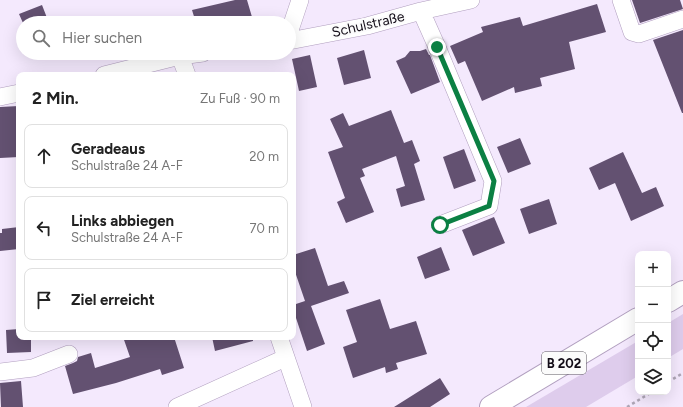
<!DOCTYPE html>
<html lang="de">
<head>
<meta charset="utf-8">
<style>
  :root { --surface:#fff; --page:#f2f2f2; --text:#222; --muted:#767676; --line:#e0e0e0 }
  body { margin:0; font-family:Figtree,sans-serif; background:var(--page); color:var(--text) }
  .controls { position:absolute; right:12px; bottom:12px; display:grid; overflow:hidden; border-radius:8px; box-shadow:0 4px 16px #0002 }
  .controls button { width:36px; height:36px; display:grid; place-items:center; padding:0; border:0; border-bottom:1px solid var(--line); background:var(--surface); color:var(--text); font:20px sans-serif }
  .stop { position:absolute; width:12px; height:12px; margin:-9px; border:3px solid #0b8043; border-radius:50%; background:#fff }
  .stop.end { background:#0b8043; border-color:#fff; box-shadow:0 1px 4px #0008 }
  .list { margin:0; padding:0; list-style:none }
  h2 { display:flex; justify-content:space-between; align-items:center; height:52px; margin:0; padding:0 16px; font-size:17px }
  h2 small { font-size:13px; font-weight:400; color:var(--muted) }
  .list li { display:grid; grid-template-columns:26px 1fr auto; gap:12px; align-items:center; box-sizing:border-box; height:64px; margin:0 8px 8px; padding:0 8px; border:1px solid var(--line); border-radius:8px }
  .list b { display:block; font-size:15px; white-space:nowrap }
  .list p { margin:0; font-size:13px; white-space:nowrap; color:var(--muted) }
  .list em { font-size:13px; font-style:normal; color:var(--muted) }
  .icon { flex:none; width:22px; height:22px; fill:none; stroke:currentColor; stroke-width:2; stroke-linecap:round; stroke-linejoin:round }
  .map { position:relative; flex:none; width:683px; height:407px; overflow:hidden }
  .search { position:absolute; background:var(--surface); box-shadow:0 4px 16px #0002; left:16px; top:16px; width:280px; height:44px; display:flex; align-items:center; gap:10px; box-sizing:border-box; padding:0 14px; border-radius:22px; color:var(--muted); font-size:15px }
  .panel { position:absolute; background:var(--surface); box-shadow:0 4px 16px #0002; left:16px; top:72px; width:280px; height:268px; border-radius:8px }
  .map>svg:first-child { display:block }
  .green { fill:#deccec }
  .building { fill:#635171 }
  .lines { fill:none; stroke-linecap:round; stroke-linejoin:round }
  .minor-casing { stroke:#b19fbf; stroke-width:18 }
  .highway-casing { stroke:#b19fbf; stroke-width:24 }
  .path { stroke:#aea5b6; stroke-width:2.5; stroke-dasharray:3 3; stroke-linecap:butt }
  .minor { stroke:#fff; stroke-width:17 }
  .highway { stroke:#fff; stroke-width:22 }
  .route { stroke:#0b8043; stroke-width:5 }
  .labels { text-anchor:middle; stroke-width:4; stroke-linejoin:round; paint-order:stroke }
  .shield { fill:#fbfbfb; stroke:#59545c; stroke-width:1 }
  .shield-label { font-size:13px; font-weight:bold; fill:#130d18 }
  .street-label { font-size:14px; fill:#130d18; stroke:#fbfbfb }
</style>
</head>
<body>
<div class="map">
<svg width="683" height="407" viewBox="0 0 683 407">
  <rect width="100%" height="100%" fill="#f4e9fd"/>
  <path class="green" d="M683,314V349L668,358V323Z
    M638,341V376L586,407H526Z"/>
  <path class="building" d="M235,0H247L252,17L225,23H196L192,10Z
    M632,0H680L683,9L680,10L640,23Z
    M597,4L606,32L569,42L575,69L540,78L542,86L515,93L514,87L482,101L465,61L458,64L450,46L483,32L481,27L520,17L523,26Z
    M42,5L49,23H23L19,14Z
    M683,30V113H682L653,40Z
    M426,49L429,55H430L440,82L411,94L396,61L405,57L410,51H420Z
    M364,50L371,78L344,85L337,58Z
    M310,55L317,87L299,91L292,59Z
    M19,106V157L0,158V107Z
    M391,110L404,143L412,140L420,161L414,164L425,200L401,207L396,189L405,186L396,156L362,169L365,176L360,178L374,212L346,223L337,202L345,198L328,152L343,147L330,119L343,113L349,126Z
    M520,138L531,164L508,173L497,147Z
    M464,149L476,181L454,189L443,157Z
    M623,152L642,193L656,187L664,206L631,221L615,183L599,190L589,168Z
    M549,199L557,224L529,234L520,209Z
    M494,217L505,243L473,256L462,230Z
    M19,227V249L0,251V233H2V229Z
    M441,247L450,270L425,279L417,257Z
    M315,248L328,286L344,281L349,293L311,306L325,344L307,351L296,318L293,319V305L305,301L293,266V255Z
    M380,299L390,329L416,321L427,354L396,363L398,369L386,373L385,367L353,378L343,347L357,342L346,310Z
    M19,329V337H31V352L7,353L6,330Z
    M123,337H174L184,368L162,375L160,369L116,383L73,394L65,366L73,363L77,361L78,357L91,353L95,368L130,357Z
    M212,337H253V341L215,351Z
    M440,378L450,394L430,407H394Z
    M21,381L23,407H1L0,383Z"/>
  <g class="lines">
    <g class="minor-casing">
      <path id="minor" d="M621,0L632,32L639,34L683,19
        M421,11L437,47L493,181L489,206L440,225
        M289,33L300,0
        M289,41L367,26L421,11L471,0
        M180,56L187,75
        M104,75L180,56L203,53
        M0,97L19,93
        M279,337L303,407
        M0,372L33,368L69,354
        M177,407L285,358"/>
    </g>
    <g class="highway-casing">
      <path id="highway" d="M668,301L683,292
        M491,407L638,319"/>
    </g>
    <path class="path" d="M668,382L683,373
      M627,407L652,392"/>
    <use href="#minor" class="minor"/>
    <use href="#highway" class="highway"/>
  </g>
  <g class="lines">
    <path class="route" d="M437,47L494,181L489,206L440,225"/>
  </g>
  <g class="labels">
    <rect class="shield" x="542" y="352" width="44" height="22" rx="3"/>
    <g class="shield-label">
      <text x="564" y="368">B 202</text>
    </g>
    <g class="street-label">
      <text transform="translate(368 24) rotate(-13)" y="5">Schulstraße</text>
    </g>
  </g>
</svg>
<div class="controls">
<button>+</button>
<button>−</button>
<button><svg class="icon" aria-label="locate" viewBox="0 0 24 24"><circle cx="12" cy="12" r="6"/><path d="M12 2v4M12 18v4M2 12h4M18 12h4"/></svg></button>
<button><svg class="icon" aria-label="layers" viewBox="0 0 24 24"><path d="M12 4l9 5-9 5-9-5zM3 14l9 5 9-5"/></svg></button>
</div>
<div class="stop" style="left:440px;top:225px"></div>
<div class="stop end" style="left:437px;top:47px"></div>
<div class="search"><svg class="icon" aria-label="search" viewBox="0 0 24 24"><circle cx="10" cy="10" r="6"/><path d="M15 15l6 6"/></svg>Hier suchen</div>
<section class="panel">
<h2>2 Min.<small>Zu Fuß · 90 m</small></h2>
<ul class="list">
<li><svg class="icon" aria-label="ahead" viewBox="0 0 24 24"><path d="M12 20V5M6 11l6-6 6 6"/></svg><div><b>Geradeaus</b><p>Schulstraße 24 A-F</p></div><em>20 m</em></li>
<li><svg class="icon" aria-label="left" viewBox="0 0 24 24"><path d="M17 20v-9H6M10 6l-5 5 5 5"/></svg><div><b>Links abbiegen</b><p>Schulstraße 24 A-F</p></div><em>70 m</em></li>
<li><svg class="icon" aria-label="arrive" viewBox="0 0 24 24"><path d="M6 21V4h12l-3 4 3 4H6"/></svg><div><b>Ziel erreicht</b></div></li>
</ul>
</section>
</div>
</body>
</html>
